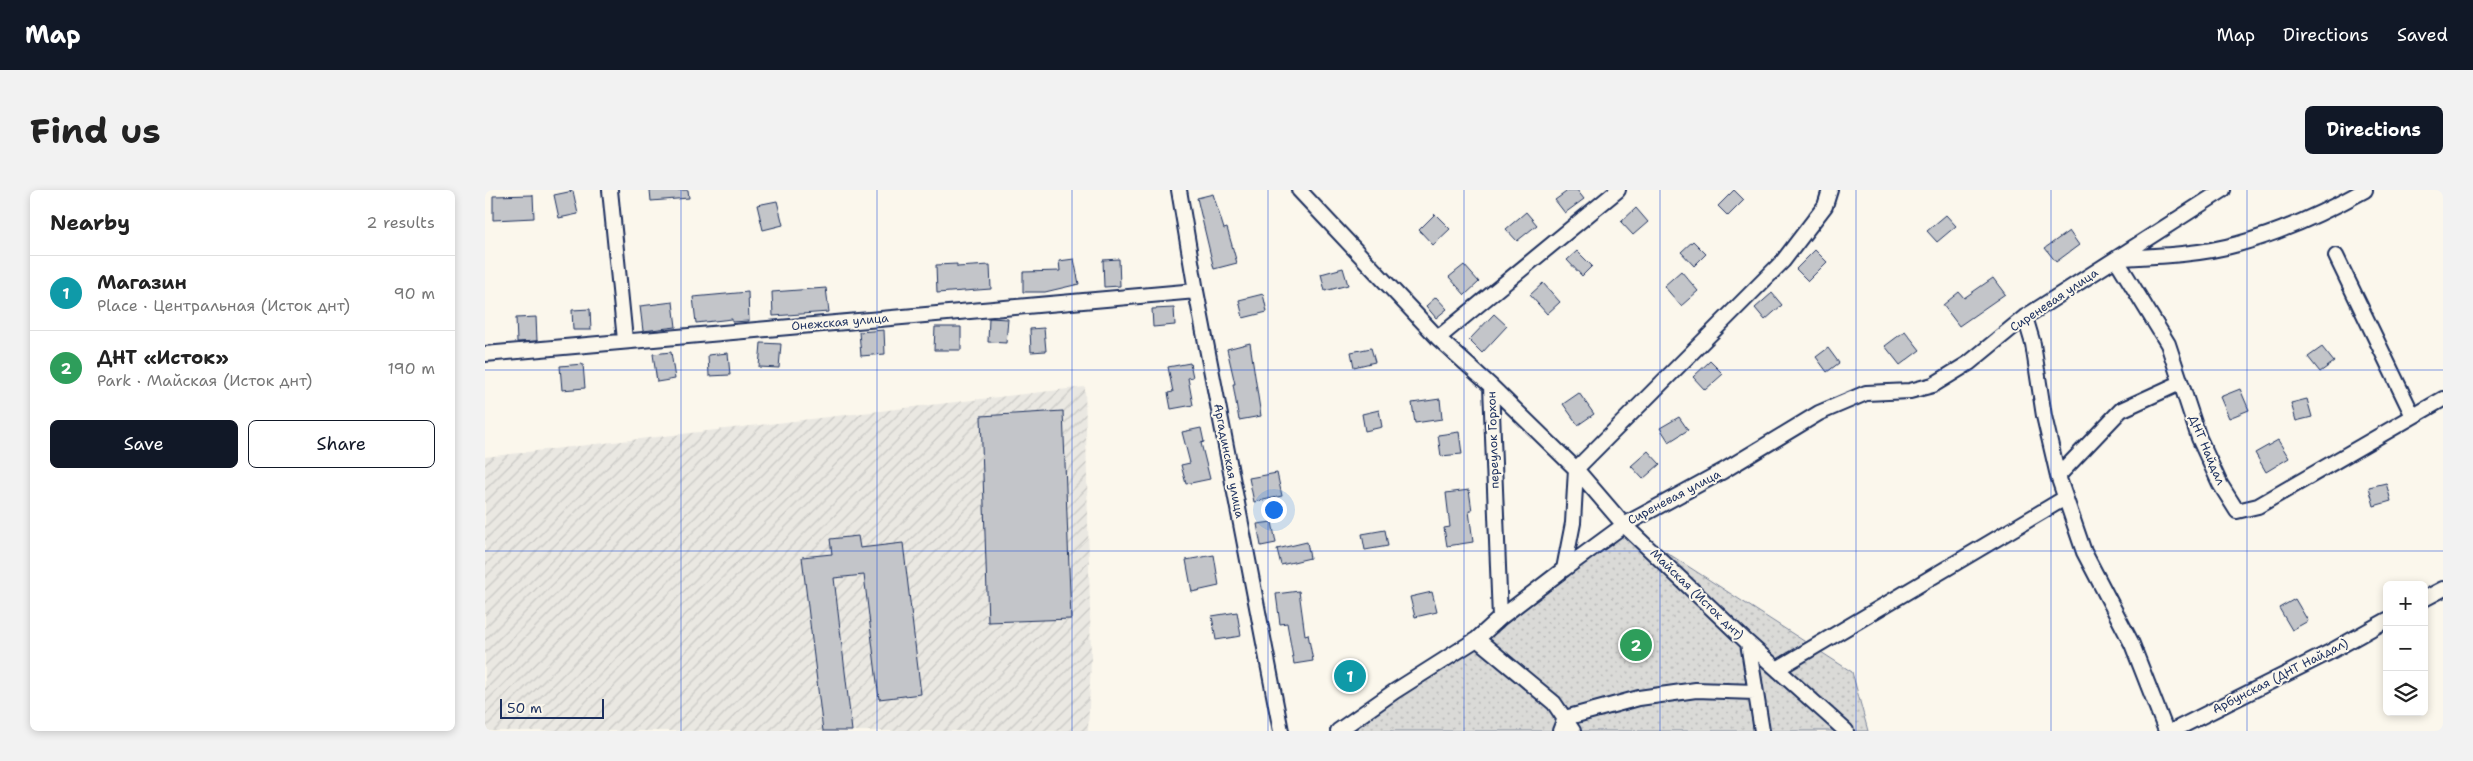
<!DOCTYPE html>
<html lang="en">
<head>
<meta charset="utf-8">
<style>
  :root { --surface:#fff; --page:#f2f2f2; --text:#222; --muted:#767676; --line:#e0e0e0; --accent:#111827 }
  body { margin:0; font-family:"Shantell Sans",sans-serif; background:var(--page); color:var(--text) }
  .controls { position:absolute; right:15px; bottom:15px; display:grid; overflow:hidden; border-radius:8px; box-shadow:0 2px 8px #0003 }
  .controls button { width:45px; height:45px; display:grid; place-items:center; padding:0; border:0; border-bottom:1px solid var(--line); background:var(--surface); color:var(--text); font:25px sans-serif }
  .scale { position:absolute; left:15px; bottom:12px; width:104px; box-sizing:border-box; padding-left:5px; border:2px solid #1b2f5e; border-top:0; font-size:14px; line-height:18px; white-space:nowrap; color:#1b2f5e; -webkit-text-stroke:4px #fbf7ec; paint-order:stroke }
  .you { position:absolute; left:788px; top:319px; width:18px; height:18px; margin:-12px; border:4px solid #fff; border-radius:50%; background:#1a73e8; box-shadow:0 0 0 8px #1a73e833 }
  .badge { display:grid; place-items:center; width:32px; height:32px; border-radius:50%; background:var(--accent); color:#fff; font-size:16px; font-weight:700 }
  .pin { position:absolute; translate:-50% -50%; border:2px solid #fff; box-shadow:0 1px 5px #0006 }
  .list { margin:0; padding:0; list-style:none }
  h2 { display:flex; justify-content:space-between; align-items:center; height:65px; margin:0; padding:0 20px; font-size:21px }
  h2 small { font-size:16px; font-weight:400; color:var(--muted) }
  .list li { display:grid; grid-template-columns:32px 1fr auto; gap:15px; align-items:center; box-sizing:border-box; height:75px; padding:0 20px; border-top:1px solid var(--line) }
  .list b { display:block; font-size:19px; white-space:nowrap }
  .list p { margin:0; font-size:16px; white-space:nowrap; color:var(--muted) }
  .list em { font-size:16px; font-style:normal; color:var(--muted) }
  .actions { display:flex; gap:10px; padding:15px 20px }
  .actions a { flex:1; padding:11px 0; border:1px solid var(--accent); border-radius:8px; text-align:center; font-size:18px; color:var(--accent) }
  .actions .main { background:var(--accent); color:#fff }
  .icon { flex:none; width:28px; height:28px; fill:none; stroke:currentColor; stroke-width:2; stroke-linecap:round; stroke-linejoin:round }
  .map { position:relative; flex:none; width:1958px; height:541px; overflow:hidden; border-radius:8px }
  header { display:flex; align-items:center; gap:30px; box-sizing:border-box; height:70px; padding:0 25px; background:var(--accent); color:#fff }
  header strong { font-size:24px }
  nav { display:flex; gap:28px; margin-inline-start:auto; font-size:18px }
  .intro { display:flex; align-items:center; justify-content:space-between; box-sizing:border-box; height:120px; padding:0 30px }
  h1 { margin:0; font-size:35px }
  .button { padding:12px 22px; border-radius:8px; background:var(--accent); color:#fff; font-size:18px; font-weight:700 }
  main { display:flex; gap:30px; padding:0 30px }
  aside { flex:1; background:var(--surface); border-radius:8px; box-shadow:0 2px 8px #0003 }
  .map>svg:first-child { display:block }
  .industrial { fill:url(#industrial-furrows) }
  .garden { fill:url(#garden-dots); stroke:#7a849a }
  .building { fill:#c3c5c9; stroke:#1b2f5e }
  .lines { fill:none; stroke-linecap:round; stroke-linejoin:round }
  .minor-casing { stroke:#1b2f5e; stroke-width:18 }
  .minor { stroke:#fbf7ec; stroke-width:14 }
  .grid { fill:none; stroke:#1d4ed8; stroke-width:1; stroke-opacity:0.55 }
  .labels { text-anchor:middle; stroke-width:4; stroke-linejoin:round; paint-order:stroke }
  .street-label { font-size:12px; fill:#1b2f5e; stroke:#fbf7ec }
</style>
</head>
<body>
<header>
<strong>Map</strong>
<nav><a>Map</a><a>Directions</a><a>Saved</a></nav>
</header>
<div class="intro"><h1>Find us</h1><a class="button">Directions</a></div>
<main>
<aside>
<h2>Nearby<small>2 results</small></h2>
<ul class="list">
<li><span class="badge" style="background:#0f9aa8">1</span><div><b>Магазин</b><p>Place · Центральная (Исток днт)</p></div><em>90 m</em></li>
<li><span class="badge" style="background:#2e9e5b">2</span><div><b>ДНТ «Исток»</b><p>Park · Майская (Исток днт)</p></div><em>190 m</em></li>
</ul>
<div class="actions"><a class="main">Save</a><a>Share</a></div>
</aside>
<div class="map">
<svg width="1958" height="541" viewBox="0 0 1958 541">
  <defs>
    <pattern id="industrial-furrows" width="10" height="10" patternUnits="userSpaceOnUse" patternTransform="scale(1.25)"><rect width="10" height="10" fill="#eae8e2"/><path d="M-1 1l2-2M0 10L10 0M9 11l2-2" fill="none" stroke="#c8c7c4"/></pattern>
    <pattern id="garden-dots" width="8" height="8" patternUnits="userSpaceOnUse" patternTransform="scale(1.25)"><rect width="8" height="8" fill="#dadad7"/><path d="M2 2h.1M6 6h.1" fill="none" stroke="#babbbb" stroke-width="1.8" stroke-linecap="round"/></pattern>
  </defs>
  <rect width="100%" height="100%" fill="#fbf7ec"/>
  <filter id="ink" filterUnits="userSpaceOnUse"><feTurbulence type="fractalNoise" baseFrequency=".02" numOctaves="2"/><feDisplacementMap in="SourceGraphic" scale="10" xChannelSelector="R" yChannelSelector="G"/><feConvolveMatrix kernelMatrix="1 2 1 2 8 2 1 2 1" color-interpolation-filters="sRGB"/></filter>
  <g filter="url(#ink)">
    <path class="industrial" d="M600,197L606,468L603,541H0V267Z"/>
    <path class="garden" d="M1139,335L1367,482L1383,541H853Z"/>
    <path class="building" d="M165,0H203L204,8L166,11Z
      M1084,0H1092L1099,9L1080,23L1070,10Z
      M1249,0L1259,10L1243,26L1233,16Z
      M88,1L93,24L74,28L69,5Z
      M728,4L739,39L742,38L752,73L729,79L712,8Z
      M48,5L49,28L8,30V6Z
      M292,11L298,35L278,40L272,15Z
      M1151,18L1163,32L1148,45L1136,32Z
      M1041,22L1052,35L1032,51L1021,39Z
      M950,24L965,39L948,55L934,40Z
      M1461,25L1471,36L1452,52L1442,41Z
      M1584,41L1594,55L1571,72L1560,58Z
      M1208,51L1221,64L1209,76L1196,62Z
      M1330,60L1342,72L1323,91L1311,79Z
      M1092,61L1107,76L1097,86L1082,70Z
      M589,69L594,94L560,102H538V82L575,81L574,71Z
      M634,69L635,96L619,97L618,70Z
      M472,74V77L505,75L506,99L452,103L451,75Z
      M979,75L994,92L980,105L964,87Z
      M858,78L863,95L840,101L836,84Z
      M1196,81L1213,101L1196,116L1179,96Z
      M1508,88L1520,104L1474,136L1458,115L1474,102L1479,108Z
      M1058,93L1075,112L1062,124L1045,105Z
      M341,98L344,122L288,126L287,102Z
      M263,102L264,131L247,132V129L211,133L208,107Z
      M1287,103L1297,115L1280,130L1270,118Z
      M778,104L782,122L758,128L754,110Z
      M951,107L962,119L951,128L941,116Z
      M188,112L191,137L158,141L155,116Z
      M689,118L690,135L668,137L667,119Z
      M105,119L106,140H88L87,120Z
      M1009,124L1022,136L997,163L984,150Z
      M51,127L52,151L32,152L31,128Z
      M504,128L523,129L521,153L503,152Z
      M450,137H476V160H449Z
      M559,138L561,161L546,162L545,139Z
      M399,140L400,164L376,166L374,142Z
      M1420,141L1435,160L1415,175L1400,156Z
      M276,153L296,154L294,178L274,177Z
      M765,153L776,226L754,230L748,194H750L742,159Z
      M1837,157L1849,172L1835,182L1823,167Z
      M886,158L890,172L869,177L866,162Z
      M1343,158L1354,173L1342,182L1331,167Z
      M186,162L190,189L172,192L168,164Z
      M243,163L245,185L224,186L223,165Z
      M1225,171L1238,184L1220,200L1208,187Z
      M705,173L708,187L703,188L708,215L686,219L683,203L688,202L683,177Z
      M98,174L100,198L77,200L75,176Z
      M1755,199L1764,220L1744,228L1735,207Z
      M1094,203L1109,224L1093,235L1078,214Z
      M955,209L957,229L930,233L927,213Z
      M1822,209L1827,227L1811,231L1806,213Z
      M894,220L897,237L880,241L877,224Z
      M578,221L586,429L503,432L496,226Z
      M1194,227L1203,240L1184,252L1175,238Z
      M716,238L719,252L716,253L725,289L701,294L696,275L705,273L697,242Z
      M974,242L977,264L956,266L953,245Z
      M1793,250L1804,268L1781,282L1770,263Z
      M1163,261L1175,274L1158,289L1146,276Z
      M792,283L797,306L769,312L764,288Z
      M1901,293L1906,311L1889,316L1884,297Z
      M984,300L987,321H984L988,352L962,356L959,338L965,337L961,303Z
      M787,332L791,353L776,356L772,334Z
      M900,340L903,356L880,360L877,344Z
      M373,346L375,358L418,353L436,504L394,509L379,385L349,388L367,541H338L317,367L347,364L345,349Z
      M822,352L825,368L796,375L792,359Z
      M729,365L734,396L707,402L701,370Z
      M814,401L820,445L823,444L828,471L809,474L802,433L795,434L791,404Z
      M947,402L952,422L930,427L925,407Z
      M1810,409L1823,431L1807,440L1794,418Z
      M752,422L756,446L731,450L727,426Z
      M871,473L877,494L860,498L854,478Z"/>
    <g class="lines">
      <g class="minor-casing">
        <path id="minor" d="M125,0L140,150
          M694,0L711,101L796,541
          M814,0L953,148
          M1851,66L1928,226
          M1634,68C1673,66 1714,65 1753,54C1794,43 1842,21 1880,0
          M1631,69L1683,154L1714,248L1735,294L1752,321L1773,316L1958,209
          M1540,127L1548,154L1559,226L1573,286L1599,362L1647,454L1681,541
          M0,164L711,101
          M1006,196L1091,279L1139,335L1238,281L1334,223L1381,203L1425,201L1448,195L1484,173L1540,127L1738,0
          M1091,279L1298,71L1340,16L1345,0
          M1573,286L1636,220L1695,193
          M1079,379L1139,335L1263,453L1277,541
          M1939,409L1958,399
          M1015,428L1006,196L953,148L1133,0
          M992,449L1069,513L1088,541
          M1263,453L1361,541
          M1292,479L1580,308
          M853,541L910,501L992,449L1015,428L1079,379L1088,333L1091,279
          M1075,541L1080,528L1154,508L1211,500L1270,502
          M1687,541L1843,463L1902,430"/>
      </g>
      <use href="#minor" class="minor"/>
    </g>
  </g>
  <path class="grid" d="M196,0V541M392,0V541M587,0V541M783,0V541M979,0V541M1175,0V541M1371,0V541M1566,0V541M1762,0V541M0,180H1958M0,361H1958"/>
  <g class="labels">
    <g class="street-label">
      <text transform="translate(1569 110) rotate(-34)" y="4">Сиреневая улица</text>
      <text transform="translate(355 132) rotate(-5)" y="4">Онежская улица</text>
      <text transform="translate(1008 250) rotate(-92)" y="4">переулок Горхон</text>
      <text transform="translate(1722 260) rotate(67)" y="4">ДНТ Найдал</text>
      <text transform="translate(744 271) rotate(79)" y="4">Аргадинская улица</text>
      <text transform="translate(1189 307) rotate(-28)" y="4">Сиреневая улица</text>
      <text transform="translate(1212 404) rotate(44)" y="4">Майская (Исток днт)</text>
      <text transform="translate(1795 486) rotate(-27)" y="4">Арбунская (ДНТ Найдал)</text>
    </g>
  </g>
</svg>
<div class="controls">
<button>+</button>
<button>−</button>
<button><svg class="icon" aria-label="layers" viewBox="0 0 24 24"><path d="M12 4l9 5-9 5-9-5zM3 14l9 5 9-5"/></svg></button>
</div>
<div class="scale">50 m</div>
<div class="you"></div>
<div class="pin badge" style="left:865px;top:486px;background:#0f9aa8">1</div>
<div class="pin badge" style="left:1151px;top:455px;background:#2e9e5b">2</div>
</div>
</main>
</body>
</html>
